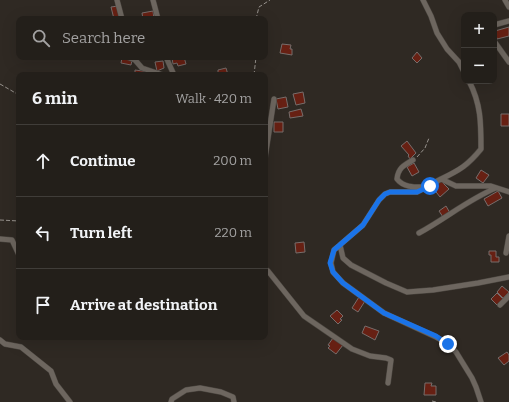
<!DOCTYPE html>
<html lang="en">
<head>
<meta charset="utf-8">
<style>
  :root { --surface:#231f1a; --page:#2f2c27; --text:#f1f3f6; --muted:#a3a2a2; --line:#403d39 }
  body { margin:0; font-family:Bitter,serif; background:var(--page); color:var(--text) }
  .controls { position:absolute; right:12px; top:12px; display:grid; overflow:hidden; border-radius:8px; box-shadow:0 4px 16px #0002 }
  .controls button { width:36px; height:36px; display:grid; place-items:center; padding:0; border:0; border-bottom:1px solid var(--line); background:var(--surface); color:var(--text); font:20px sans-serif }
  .stop { position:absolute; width:12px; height:12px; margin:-9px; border:3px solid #1a73e8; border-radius:50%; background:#fff }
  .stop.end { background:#1a73e8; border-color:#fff; box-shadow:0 1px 4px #0008 }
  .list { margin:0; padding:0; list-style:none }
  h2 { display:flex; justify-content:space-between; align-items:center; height:52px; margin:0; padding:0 16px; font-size:17px }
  h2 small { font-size:13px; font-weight:400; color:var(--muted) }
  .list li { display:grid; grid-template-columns:26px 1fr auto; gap:12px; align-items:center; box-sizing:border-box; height:72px; padding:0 16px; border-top:1px solid var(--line) }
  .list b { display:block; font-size:15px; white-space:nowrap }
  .list em { font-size:13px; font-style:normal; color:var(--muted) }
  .icon { flex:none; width:22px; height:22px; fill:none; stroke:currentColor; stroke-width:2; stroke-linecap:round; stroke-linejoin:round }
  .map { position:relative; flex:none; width:509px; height:402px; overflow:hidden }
  .search { position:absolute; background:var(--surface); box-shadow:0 4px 16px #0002; left:16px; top:16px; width:252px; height:44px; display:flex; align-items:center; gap:10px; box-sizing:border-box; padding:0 14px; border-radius:8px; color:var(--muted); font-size:15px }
  .panel { position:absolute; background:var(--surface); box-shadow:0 4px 16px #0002; left:16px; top:72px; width:252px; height:268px; border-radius:8px }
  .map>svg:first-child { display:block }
  .building { fill:#672013; stroke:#776d6b }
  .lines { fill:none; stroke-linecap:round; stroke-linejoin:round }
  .minor-casing { stroke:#4b4640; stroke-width:6 }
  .path { stroke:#98938e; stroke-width:1; stroke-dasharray:4 2; stroke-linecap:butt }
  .minor { stroke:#6d665f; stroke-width:5 }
  .route { stroke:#1a73e8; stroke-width:5 }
</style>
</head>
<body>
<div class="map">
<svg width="509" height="402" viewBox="0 0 509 402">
  <rect width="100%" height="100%" fill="#2f2923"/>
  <path class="building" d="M118,6L121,18L114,19L111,7Z
    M153,11L154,19H143L142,13Z
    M509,27V36L497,39L495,31Z
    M282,44L291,45L290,49H292V55L280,53Z
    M417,52L422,58L417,63L412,58Z
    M184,57L186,64L178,66L177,63L173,64L172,58Z
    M122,58L132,60L131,65L121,63Z
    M163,61L164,68L157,71L155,62Z
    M226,68L228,75H217L218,73V70Z
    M135,70L150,72L149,75H132V73L135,74Z
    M303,92L305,103L296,105L293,94Z
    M286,97L288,107L278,109L276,99Z
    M301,109L303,116L290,118L289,112Z
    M501,114H509V126H501Z
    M274,122H283V132H274Z
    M407,141L416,153L410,159L408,156L409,155L401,146Z
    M414,163L419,172L412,176L407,167Z
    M481,170L489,175L483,183L476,178Z
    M441,181L449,189L440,197L433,188Z
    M498,191L502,198L488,206L484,199Z
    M446,206L450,213L443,217L439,211Z
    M304,242L305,252L296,253L295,243Z
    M489,251H496V257H499V262H491V255H489Z
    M502,286L509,292L503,298L497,292Z
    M497,293L503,299L497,305L491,299Z
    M359,297L365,301L358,312L352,308Z
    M337,310L343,316L340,319L342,320L338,324L330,316Z
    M365,326L379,331L375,340L362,333Z
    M333,338L343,345L336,354L328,348L330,346L328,345Z
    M507,352L509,355V361L504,365L498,358Z
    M425,383H432L431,386H436V395H424Z"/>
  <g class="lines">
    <g class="minor-casing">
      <path id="minor" d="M117,0L122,19
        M153,0L158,19
        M423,0L431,16L437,33L447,49L459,62L464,72
        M505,0L509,7
        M494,25L509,21
        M494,41L509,62
        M127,57L135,60L142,68L163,75
        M166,57L174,75
        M265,158L274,99
        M413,160C404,165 398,168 397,179C404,188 415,187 426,187
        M441,179C460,170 468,165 481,149C481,123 481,104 469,81
        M419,233C445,219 469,199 496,188
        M0,239L12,240L19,255
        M340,245L343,258L351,265L386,283L407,292L433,290L478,283L509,277
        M506,253L509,236
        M265,269L268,271L304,316L352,349L370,356L386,358L391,360L388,383
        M500,305L509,296
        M0,340L5,344L21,347L51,371L56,384L70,402
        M171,402L172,399L186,390L200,388L221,392L233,397L234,402
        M481,402L476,387L472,378L456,352L448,344L436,337L384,313L343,283L333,272L331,263L334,250L363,225L379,200L385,194L390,192H417L441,179L456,186H491L509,192"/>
    </g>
    <path class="path" d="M256,19L259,7L270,0
      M254,75L256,57
      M0,84L19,95
      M417,157L425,148L429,138
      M0,220L19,221
      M432,401L436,402"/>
    <use href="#minor" class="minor"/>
  </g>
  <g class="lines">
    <path class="route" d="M430,186L417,192H390L385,194L379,200L363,225L334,250L330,263L333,272L343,283L384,313L436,336L448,344"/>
  </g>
</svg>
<div class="controls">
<button>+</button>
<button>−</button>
</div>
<div class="stop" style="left:430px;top:186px"></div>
<div class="stop end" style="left:448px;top:344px"></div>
<div class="search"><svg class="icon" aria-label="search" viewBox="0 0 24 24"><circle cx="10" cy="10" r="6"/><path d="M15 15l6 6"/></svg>Search here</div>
<section class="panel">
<h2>6 min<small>Walk · 420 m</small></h2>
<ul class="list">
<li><svg class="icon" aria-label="ahead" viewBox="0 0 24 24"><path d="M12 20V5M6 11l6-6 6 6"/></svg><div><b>Continue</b></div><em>200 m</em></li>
<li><svg class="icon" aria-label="left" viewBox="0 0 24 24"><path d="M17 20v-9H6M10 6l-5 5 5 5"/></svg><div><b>Turn left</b></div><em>220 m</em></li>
<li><svg class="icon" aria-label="arrive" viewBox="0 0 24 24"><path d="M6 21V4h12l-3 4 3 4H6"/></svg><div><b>Arrive at destination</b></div></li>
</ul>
</section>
</div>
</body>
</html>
